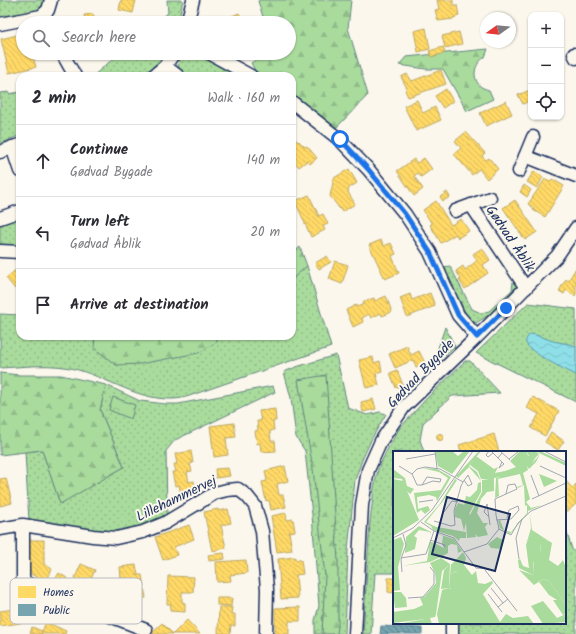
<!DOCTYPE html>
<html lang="en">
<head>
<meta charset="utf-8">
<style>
  :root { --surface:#fff; --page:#f2f2f3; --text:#2b2b33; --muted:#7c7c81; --line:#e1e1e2 }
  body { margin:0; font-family:Kalam,sans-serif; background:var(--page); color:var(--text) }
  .controls { position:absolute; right:12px; top:12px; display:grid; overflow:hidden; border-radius:8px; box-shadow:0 1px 3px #0004 }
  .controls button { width:36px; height:36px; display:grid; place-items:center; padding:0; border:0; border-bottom:1px solid var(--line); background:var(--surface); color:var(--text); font:20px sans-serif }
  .compass { position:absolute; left:480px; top:12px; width:36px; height:36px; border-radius:50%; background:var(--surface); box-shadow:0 1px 3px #0004; rotate:255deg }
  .stop { position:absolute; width:12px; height:12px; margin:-9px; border:3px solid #1a73e8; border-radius:50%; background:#fff }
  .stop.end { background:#1a73e8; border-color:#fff; box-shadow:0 1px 4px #0008 }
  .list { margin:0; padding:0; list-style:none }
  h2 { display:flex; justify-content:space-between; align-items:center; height:52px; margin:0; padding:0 16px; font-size:17px }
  h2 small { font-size:13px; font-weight:400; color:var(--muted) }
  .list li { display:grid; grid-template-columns:26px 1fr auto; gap:12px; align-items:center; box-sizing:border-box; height:72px; padding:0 16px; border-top:1px solid var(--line) }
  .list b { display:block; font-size:15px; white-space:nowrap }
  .list p { margin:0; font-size:13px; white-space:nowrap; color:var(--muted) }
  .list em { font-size:13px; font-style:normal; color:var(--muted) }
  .icon { flex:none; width:22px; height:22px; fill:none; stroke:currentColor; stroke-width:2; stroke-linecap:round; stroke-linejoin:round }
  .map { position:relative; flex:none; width:576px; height:634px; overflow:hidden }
  .search { position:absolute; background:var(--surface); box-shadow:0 1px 3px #0004; left:16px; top:16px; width:280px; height:44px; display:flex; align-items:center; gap:10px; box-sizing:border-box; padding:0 14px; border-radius:22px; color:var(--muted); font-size:15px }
  .panel { position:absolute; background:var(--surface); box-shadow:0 1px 3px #0004; left:16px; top:72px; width:280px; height:268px; border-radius:12px }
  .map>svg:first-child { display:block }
  .grass { fill:url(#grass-dots); stroke:#62857e }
  .forest { fill:url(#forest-firs); stroke:#62857e }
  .park { fill:url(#park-crowns); stroke:#62857e }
  .water { fill:url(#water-waves); stroke:#6099b1 }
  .homes { fill:url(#homes-back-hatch); stroke:#bba664 }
  .public { fill:url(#public-back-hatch); stroke:#5b8297 }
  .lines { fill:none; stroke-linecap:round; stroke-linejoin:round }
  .minor-casing { stroke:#1b2f5e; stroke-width:15 }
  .minor { stroke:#fbf7ec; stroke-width:12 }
  .route { stroke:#1a73e8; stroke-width:5 }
  .labels { text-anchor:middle; stroke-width:4; stroke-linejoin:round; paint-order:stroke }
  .street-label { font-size:14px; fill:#1b2f5e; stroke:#fbf7ec }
  .inset-road { fill:none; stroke:#a1a7b3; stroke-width:1 }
  .view { fill:#1b2f5e; fill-opacity:0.15; stroke:#1b2f5e; stroke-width:2 }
  .inset-edge { fill:none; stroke:#1b2f5e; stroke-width:2 }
  .key { fill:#fbf7ec; stroke:#b8bbc1; stroke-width:1 }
  .key-label { font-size:11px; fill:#1b2f5e }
</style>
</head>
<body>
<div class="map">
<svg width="576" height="634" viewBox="0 0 576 634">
  <defs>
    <pattern id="grass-dots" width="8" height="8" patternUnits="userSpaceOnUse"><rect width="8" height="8" fill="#a9db9d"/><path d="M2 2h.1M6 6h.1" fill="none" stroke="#91bc8a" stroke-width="1.8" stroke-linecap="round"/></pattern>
    <pattern id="forest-firs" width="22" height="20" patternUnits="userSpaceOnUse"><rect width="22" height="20" fill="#a9db9d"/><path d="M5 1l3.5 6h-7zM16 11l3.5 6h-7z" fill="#91bc8a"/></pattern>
    <pattern id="park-crowns" width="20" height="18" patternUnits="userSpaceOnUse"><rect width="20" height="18" fill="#a9db9d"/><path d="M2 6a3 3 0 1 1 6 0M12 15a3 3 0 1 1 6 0" fill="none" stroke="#91bc8a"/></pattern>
    <pattern id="water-waves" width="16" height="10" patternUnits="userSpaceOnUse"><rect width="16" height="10" fill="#8edfe8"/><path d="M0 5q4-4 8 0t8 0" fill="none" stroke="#7ac0c9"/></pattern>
    <pattern id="homes-back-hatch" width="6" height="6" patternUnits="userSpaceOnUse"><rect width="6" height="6" fill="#ffd966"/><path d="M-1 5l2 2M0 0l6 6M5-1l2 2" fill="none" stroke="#dabb5b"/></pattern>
    <pattern id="public-back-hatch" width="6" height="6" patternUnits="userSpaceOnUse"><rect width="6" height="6" fill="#76a5af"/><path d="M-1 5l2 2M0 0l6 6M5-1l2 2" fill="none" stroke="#608792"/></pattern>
  </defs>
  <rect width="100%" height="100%" fill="#fbf7ec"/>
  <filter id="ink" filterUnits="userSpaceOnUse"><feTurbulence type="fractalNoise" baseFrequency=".025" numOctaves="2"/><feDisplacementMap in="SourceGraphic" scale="8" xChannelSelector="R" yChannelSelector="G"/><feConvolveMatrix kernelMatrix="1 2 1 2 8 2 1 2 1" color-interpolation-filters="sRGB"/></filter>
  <g filter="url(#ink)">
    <path class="grass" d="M0,0H47L40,11L0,20Z
      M167,0H183L178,23H156L168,13Z
      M120,53H164L158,64L143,76H93Z
      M180,53H202L201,56L240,76H187C177,71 177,63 180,53Z
      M9,92V94L20,92V135L0,144V93Z
      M20,216V248L0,247V223Z
      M307,266L331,347L195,394C187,397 180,399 172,399C133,400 101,372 64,367C43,364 21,367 0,368V314L20,315V336H292V277Z
      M450,266L472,309L481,313L489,311L512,290L513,282L517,286C512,301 489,315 476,323L469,320L443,267Z
      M528,303L576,309V402L476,353Z
      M445,327L455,346L424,374L434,360Z
      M336,355L348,408L367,415L380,412L386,414L372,438L362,460L355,480L348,550L345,634H315V620L319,606L312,515L305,451L296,437L291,398L284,372L296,367Z
      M465,361H470L500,393L452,396L423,423L420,440L424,452H394V573H375L371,634H363L370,522L374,488L378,469L388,448L399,429L425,400Z
      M106,385L140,401L166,404H178L273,386L275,392L175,440L166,451L167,516C153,522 137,531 121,532C91,535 59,526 29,521L25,452L42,450L60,503L124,467L100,410Z
      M565,527L572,549L576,554V634H457L458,623H565Z"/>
    <path class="forest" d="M260,0H351L348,28L368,95L336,128L292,95V76H258L251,63L267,53H289V23H265L258,1Z
      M488,49L485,57C475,63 471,76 480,86C482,88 486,89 489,90L493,99L467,111L443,69H426L399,65L406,57Z
      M300,247L307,266L292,279V254Z
      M95,336H217V342L198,353L140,364L116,365L94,348Z
      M0,373L20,375H61L106,385L100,410L124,467L60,504L42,450L0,455Z
      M326,375L338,561V626L337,634H322L325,576L313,469L298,380Z"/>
    <path class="park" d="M113,397L135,405L131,419L109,410Z"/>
    <path class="water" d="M531,334C539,335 546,339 553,341C561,343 568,343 576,346V375C566,370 528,352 526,343C525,340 527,338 529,335Z"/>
    <path class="homes" d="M121,0H136L133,13L119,10Z
      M437,0H453V5H457L459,16L453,18V19L438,21L435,10L439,9Z
      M239,13L244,23H233L230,17Z
      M93,14L95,22L109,20L110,23H86L84,15Z
      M426,28L430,49L418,52L414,31Z
      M459,32L462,44L445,48L442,36Z
      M21,34L23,43V53H32L36,67L9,73L1,39Z
      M443,47L445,53L431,57L429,51Z
      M84,53H95V56L84,58Z
      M441,70L446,84L408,97L405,90L407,88L401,77L407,74L412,81Z
      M446,89L453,101L443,108L435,96Z
      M530,90L531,100L523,104L518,95Z
      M417,100L423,113L435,107L441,120L416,131L404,106Z
      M506,101L512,114L486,126L480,113Z
      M466,132L485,153L482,156L486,160L489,158L498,169L487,179L479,169L472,175L454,154L461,148L455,141Z
      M292,136L298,142L299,141L305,147L307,146L317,158L310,164L307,161L299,167L292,159Z
      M424,158L432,169L421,177L418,173L414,176L423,189L414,196L397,171L414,159L417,163Z
      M349,169L357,183L349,188L348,192L355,204L342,212L330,196L334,178Z
      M534,171L543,177L537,188L527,182Z
      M545,179L550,182L552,179L564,186L545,217L533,210L534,208L528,204Z
      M524,185L531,190L527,197L520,192Z
      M447,192L450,197L443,201L440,197Z
      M309,195L319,216L323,214L328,224L323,226L325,230L311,237L295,201Z
      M515,200L537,232L525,240L503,208Z
      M436,201L451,225L461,219L469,231L458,238L456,234L441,243L430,225L432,224L423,210Z
      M381,240L384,246L391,243L396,254L392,256L399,273L385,279L369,245Z
      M482,248L490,260L483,265L488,273L465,289L459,280L461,279L456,271L463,266L465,270L474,263L477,260L473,254Z
      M327,256L331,262L319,269L315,263Z
      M335,261L348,265L342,284L329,279Z
      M18,268H20V284L15,289L6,278Z
      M576,268V294L575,296L566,290L564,294L559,291L566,279L568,281Z
      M430,293L435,306L407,317L400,298L410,294L412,300Z
      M386,296L392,312L382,316L381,313L371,318L369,314L362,318L363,322L353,327L346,310L356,305L357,307L364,304L363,302L374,298L375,301Z
      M407,346L411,355L419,351L425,363L416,367L413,360L395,368L389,354Z
      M373,357L374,363L380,361L382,371L376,373L379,385L366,388L359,360Z
      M397,370L403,385L396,388L390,373Z
      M533,397L559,411L545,436L531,428L539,414L527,408Z
      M373,399L376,409L363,412L361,402Z
      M275,409L276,421H273L274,430L270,431L271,441H275L276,451L261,452L260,443L257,444L255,431L258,430L257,421H261L259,411Z
      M234,423L236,437L226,438L228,455L214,457L210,426Z
      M551,432L564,441L558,450L545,442Z
      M436.5 437a3.5 3.5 0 1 1 7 0a3.5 3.5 0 1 1-7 0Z
      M494,434L499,452H461L459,445Z
      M191,451L193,463L190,464L192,471L187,472L189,482L194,481L196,492L181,495L179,485L175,486L172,472H176L174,464H177L175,454Z
      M285,466L288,481L277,484L279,495H283L286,507L271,510L269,500L266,501L262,482L267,481L265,471Z
      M228,468L230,476L216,478L215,469Z
      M6,478L12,503L0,506V479Z
      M565,480L572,488L576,484V504L567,512L565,509Z
      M218,509L219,511L228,509L231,523L221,525L226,548L212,551L204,512Z
      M286,513L287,520L293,519L295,531L289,532L292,550L277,552L271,516Z
      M189,525L194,539L174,547L177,555L163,560L155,537Z
      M29,540H44V564L52,569L45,582L29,573Z
      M224,553L225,559L209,561L208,555Z
      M295,557V560H301L303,574L296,575L298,598L281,599L278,559Z
      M246,560L247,573L230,575L231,581L217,582L216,562Z
      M81,564L95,570L91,579L107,585L102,599L71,587Z
      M136,565L138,575H142L146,598L131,600L130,589H126L125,578L121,579L120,567Z
      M59,573L67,578L61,589L52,584Z
      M168,576L194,577L193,592H182V602L185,603V612L170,611L171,604H167Z
      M388,578H394V593L388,592Z
      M217,598H232L231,606L217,605Z
      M36,601L38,611L34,612L35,617L29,618L28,612L25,613L27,622L0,626V611L14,609L13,605Z
      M219,607H232L231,614H235V626L231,625L230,634L218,633Z
      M300,607V621H289V634H275V608Z
      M187,620L200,634H154L152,632L162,623L173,634Z
      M46,622L66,631L65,634H41Z
      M32,627L42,631L41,634H30Z"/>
    <path class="public" d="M381,626L422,628V634H380Z"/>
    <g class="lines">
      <g class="minor-casing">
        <path id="minor" d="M187,23L193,0
          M0,24L41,16L48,10L51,0
          M62,53L75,76
          M209,53L251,76
          M574,54L576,58
          M165,66L178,76
          M153,76L165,66L174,53
          M292,102L339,139L368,169L405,214L430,252L458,315L477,337L404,407L381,441L368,470L362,505L355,634
          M12,147L20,171
          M0,152L19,145
          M525,156L576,176
          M519,171L533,137
          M471,205L526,288
          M455,211L490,198
          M0,218L20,211
          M0,251L20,252
          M477,337L557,256L576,228
          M23,525V582L146,630
          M0,529L23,525L93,536L116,538L143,532L165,523L215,493L227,490L238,489L247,496L255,506L262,531L267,589L266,634
          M452,634V623"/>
      </g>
      <use href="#minor" class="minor"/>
    </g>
  </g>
  <g class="lines" filter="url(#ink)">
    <path class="route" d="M340,139L368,169L405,214L430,252L458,315L477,337L506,308"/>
  </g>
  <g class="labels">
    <g class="street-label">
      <text transform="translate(511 238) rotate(56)" y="5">Gødvad Åblik</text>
      <text transform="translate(420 373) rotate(-46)" y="5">Gødvad Bygade</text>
      <text transform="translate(176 498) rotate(-26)" y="5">Lillehammervej</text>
    </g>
  </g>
  <g transform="translate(393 451)">
    <rect width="173" height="173" fill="#fbf7ec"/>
    <path d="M127,0H133L136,7L133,5L140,9L143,6L139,13L147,3L143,11L136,18L134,15L135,19L130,22L137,48L133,51L138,57L149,54L135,60V62L118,82L117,83L107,77L105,70L107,69L111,79L118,81L134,62V54L132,55L131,34L125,37L124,36L130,34L127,23L105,28L106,45L102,47L103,27L108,26L101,27V40L94,41L88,48L84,62L90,72H95L92,76L95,84L85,86L82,83L83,86L74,87L73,72L71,80L68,68L62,66V58L65,52L72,54L77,64L89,41V29L96,28H88L85,20L77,14L83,5L101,18L105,16L102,22L112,20L123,16L117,10ZM142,0H147L173,12V15ZM0,18L12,27L14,35L21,38L17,43L12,38L9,28L0,27ZM146,23L154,26L164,30L151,36ZM38,75L73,81V87H67L66,90L60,85L40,79ZM139,80L155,90L147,94L148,101L140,112V124L126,117L125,109L127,108L130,115L136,117L133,94ZM42,82L61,88L69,100L65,102L64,94L58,93L55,95V102L50,105L37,111L9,115L34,110L37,90L51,97L49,92L50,85ZM70,101L73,107L71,114L79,124L83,120L85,132L92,133L99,130L100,132L90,143L107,171L113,163L120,167L135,165L141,173H46L44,163L49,139L58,138V123L64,120L58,114ZM48,107L57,113L49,120L43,163L42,166L37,167L39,173H5L32,168L0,172V161L21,158L30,154L27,147L31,146L43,132L42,122L37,112ZM57,113L56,137L48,138L51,119ZM150,128L156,130L173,154V163L170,164L160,149H164L156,144L146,131Z" fill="#a9db9d"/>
    <path d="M42,0H59L65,5L71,0H77L59,23L45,15ZM86,0H88L76,15L84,21L88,30L76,16L65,27L63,25ZM133,0H142L146,3L140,9H134L133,5H136ZM29,17L44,18L58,26L44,50L43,46L36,44L24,46L25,58L35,55L37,59L32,63L28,59L24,62L21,42L48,39L55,27L46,21ZM0,28L10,30L26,69L0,85ZM62,28L64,29L50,50L33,71L51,80L72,82L71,85L46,80L31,71L46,54ZM88,31V41L76,63H68L66,56L71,55L73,45L77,46L84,39L85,32ZM137,62L139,79L159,92L156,109L165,115L170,109L173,117V154L156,130L150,128L141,134L126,119L140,124L141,103L148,101L147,92L155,90L139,81L133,94L138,77ZM26,75L38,81L37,83V81L26,79L21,85L24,87L22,98L12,102L13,86ZM8,86L11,93L5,116L7,139L0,140V89ZM104,86L110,89L108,98L98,97L95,93ZM58,113L65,119L58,123L59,136L55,140L49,139L56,137ZM150,150L164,167L173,163V171L150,173L138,155Z" fill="#a9db9d"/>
    <path d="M0,141H8L13,147L14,156L2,157Z" fill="#a9db9d"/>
    <path class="inset-road" d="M42,0L44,17M96,0L93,4L95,6L100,2M98,0L105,7L109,2M107,0L117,9M151,0L173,11M105,7L111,13L106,17L109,11M13,8L42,3M116,8L126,0M6,15L19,23M147,15L173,27M138,24L146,45M29,34L34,26L48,28L47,31L40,30L29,34H24L19,23L24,18L32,16L47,18L70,31M113,43L124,38L122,33L115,34L113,43L102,48L103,64L106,78L118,84L125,72L138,60L173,45M139,48L173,32M26,51L40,49M51,61L59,50L65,51M96,66L91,61L94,53L97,74M103,69L118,68L126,59L125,55L116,59L114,67M41,70L58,75L62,74L61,60L68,35L70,31L75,24L79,33L75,35L71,29M28,71L41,80L61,87L71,101L94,93L106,78M0,87L20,77L39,59L80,0M37,89L52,94V96L49,93M71,101L83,117L96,118M8,107L33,103L41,80M126,108L123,87L129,68M92,119L124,160M9,121L8,108L13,94L10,83M98,137L110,152M95,143L105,156M15,147L30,146L41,133V121L37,116M109,161L105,156L115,148"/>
    <path class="view" d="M54,46L117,63L102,120L39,103Z"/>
    <rect width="173" height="173" class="inset-edge"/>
  </g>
  <rect x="10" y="578" width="132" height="46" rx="6" class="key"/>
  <rect x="18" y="586" width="18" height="12" fill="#ffd966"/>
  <rect x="18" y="604" width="18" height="12" fill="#76a5af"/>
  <g class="key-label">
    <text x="43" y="596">Homes</text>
    <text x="43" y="614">Public</text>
  </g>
</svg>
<div class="controls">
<button>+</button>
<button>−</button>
<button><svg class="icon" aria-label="locate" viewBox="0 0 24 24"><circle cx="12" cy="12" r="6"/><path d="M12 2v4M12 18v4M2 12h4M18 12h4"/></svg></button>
</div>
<svg class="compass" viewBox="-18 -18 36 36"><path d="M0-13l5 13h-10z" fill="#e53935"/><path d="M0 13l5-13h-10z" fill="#7c7c81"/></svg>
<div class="stop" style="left:340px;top:139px"></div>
<div class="stop end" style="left:506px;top:308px"></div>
<div class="search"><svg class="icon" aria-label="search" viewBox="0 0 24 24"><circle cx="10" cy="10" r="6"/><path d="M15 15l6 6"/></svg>Search here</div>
<section class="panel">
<h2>2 min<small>Walk · 160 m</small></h2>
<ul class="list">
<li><svg class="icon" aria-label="ahead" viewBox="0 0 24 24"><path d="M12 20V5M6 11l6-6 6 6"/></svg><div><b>Continue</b><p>Gødvad Bygade</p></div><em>140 m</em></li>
<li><svg class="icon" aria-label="left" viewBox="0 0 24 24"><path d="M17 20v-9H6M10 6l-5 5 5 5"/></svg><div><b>Turn left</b><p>Gødvad Åblik</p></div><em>20 m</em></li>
<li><svg class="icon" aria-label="arrive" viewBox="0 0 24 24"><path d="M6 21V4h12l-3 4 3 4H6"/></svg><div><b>Arrive at destination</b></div></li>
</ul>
</section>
</div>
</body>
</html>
